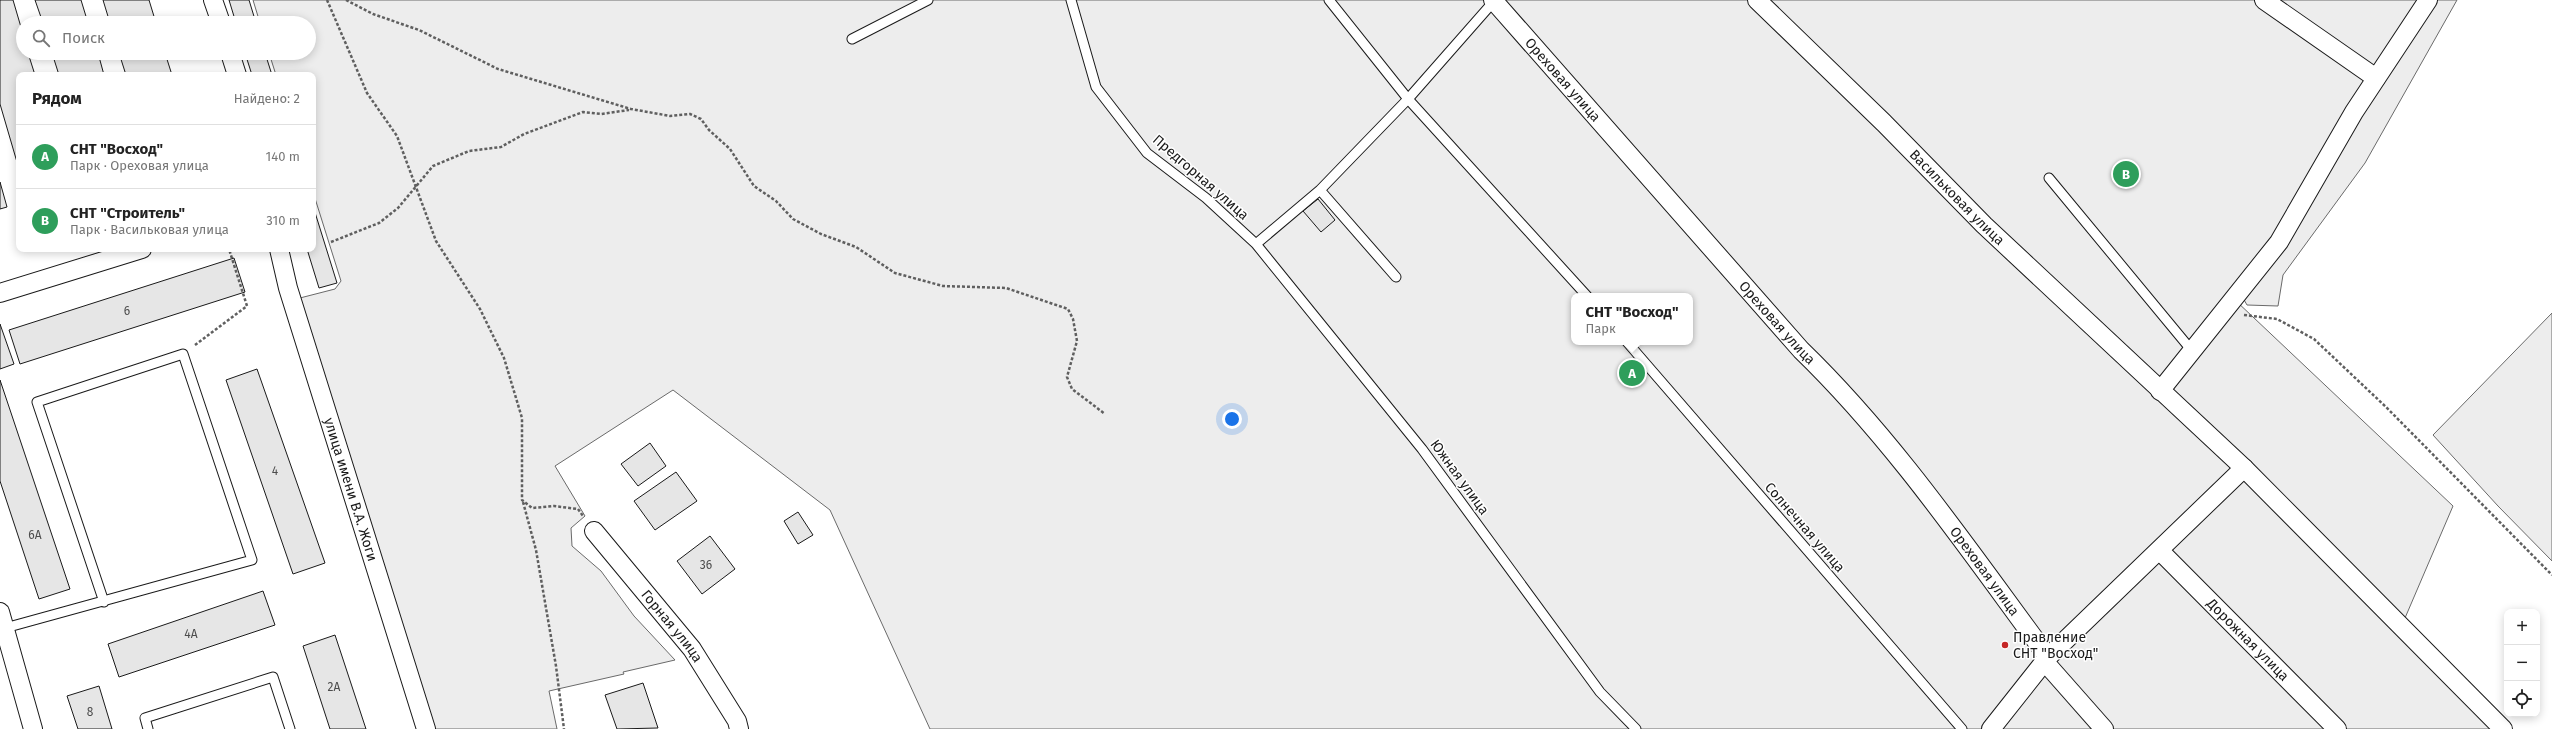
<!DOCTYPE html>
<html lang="ru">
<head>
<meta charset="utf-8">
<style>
  :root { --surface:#fff; --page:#f6f6f6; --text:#222; --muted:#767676; --line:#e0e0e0; --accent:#7c3aed }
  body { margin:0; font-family:"Fira Sans",sans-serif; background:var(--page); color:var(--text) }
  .controls { position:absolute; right:12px; bottom:12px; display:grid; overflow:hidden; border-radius:8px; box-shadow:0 2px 10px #0003 }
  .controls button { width:36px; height:36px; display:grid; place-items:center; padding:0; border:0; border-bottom:1px solid var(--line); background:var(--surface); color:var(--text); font:20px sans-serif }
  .you { position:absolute; left:1232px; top:419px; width:14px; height:14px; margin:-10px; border:3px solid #fff; border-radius:50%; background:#1a73e8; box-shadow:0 0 0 6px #1a73e833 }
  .badge { display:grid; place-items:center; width:26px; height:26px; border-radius:50%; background:var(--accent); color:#fff; font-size:13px; font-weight:700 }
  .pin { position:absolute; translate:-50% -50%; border:2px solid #fff; box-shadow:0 1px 4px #0006 }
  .popup { position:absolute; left:1571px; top:293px; width:122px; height:52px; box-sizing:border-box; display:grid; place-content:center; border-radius:8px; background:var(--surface); filter:drop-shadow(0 1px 3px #0005); font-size:13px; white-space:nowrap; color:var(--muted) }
  .popup b { font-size:15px; color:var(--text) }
  .popup::after { content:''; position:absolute; left:50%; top:100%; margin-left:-8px; border:8px solid transparent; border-top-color:var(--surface) }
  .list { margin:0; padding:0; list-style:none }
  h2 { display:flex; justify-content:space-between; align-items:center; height:52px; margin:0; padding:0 16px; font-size:17px }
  h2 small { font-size:13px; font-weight:400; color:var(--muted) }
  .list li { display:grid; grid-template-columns:26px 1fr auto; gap:12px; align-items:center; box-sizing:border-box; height:64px; padding:0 16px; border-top:1px solid var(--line) }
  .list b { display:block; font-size:15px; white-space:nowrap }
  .list p { margin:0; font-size:13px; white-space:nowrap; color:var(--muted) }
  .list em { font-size:13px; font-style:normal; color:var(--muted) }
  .icon { flex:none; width:22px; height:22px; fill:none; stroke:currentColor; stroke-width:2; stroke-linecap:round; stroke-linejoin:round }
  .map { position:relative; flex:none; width:2552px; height:729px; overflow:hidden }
  .search { position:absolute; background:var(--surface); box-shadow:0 2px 10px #0003; left:16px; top:16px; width:300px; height:44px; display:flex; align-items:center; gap:10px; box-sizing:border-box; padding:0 14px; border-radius:22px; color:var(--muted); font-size:15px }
  .panel { position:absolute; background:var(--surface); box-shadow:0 2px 10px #0003; left:16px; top:72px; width:300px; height:180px; border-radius:8px }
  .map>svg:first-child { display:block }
  .built { fill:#ededed; stroke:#6a6a6a; fill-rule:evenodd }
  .building { fill:#e6e6e6; stroke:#1a1a1a }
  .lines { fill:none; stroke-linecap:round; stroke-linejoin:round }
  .lane-casing { stroke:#1a1a1a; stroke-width:11 }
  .street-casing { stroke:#1a1a1a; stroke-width:20 }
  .path { stroke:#5f5f5f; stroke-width:2.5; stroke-dasharray:3 2; stroke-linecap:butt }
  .lane { stroke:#fff; stroke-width:9 }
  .street { stroke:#fff; stroke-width:18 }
  .poi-dot { fill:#c62828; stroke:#fff; stroke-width:1.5 }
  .labels { text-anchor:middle; stroke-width:3; stroke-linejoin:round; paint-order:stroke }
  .number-label { font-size:12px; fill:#4d4d4d }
  .street-label { font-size:14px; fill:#1a1a1a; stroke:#fff }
  .poi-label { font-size:14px; fill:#1a1a1a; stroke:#fff; text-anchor:start }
</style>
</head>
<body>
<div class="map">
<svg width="2552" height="729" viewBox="0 0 2552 729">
  <rect width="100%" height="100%" fill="#fff"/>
  <path class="built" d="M253,0H2428L2235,300L2453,506L2402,625L2503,729H930L830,510L673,390L555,466L585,516L571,528L572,546L601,571L634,616L675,660L623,672L624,674L549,691L557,729H431L296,299L335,289L341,281L313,192V75H276L269,53H309V23H260ZM1574,296H1690V342H1574Z
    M2432,0H2457L2365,163L2283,275L2278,306L2247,305L2243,298Z
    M2552,313V561L2498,506L2433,435Z"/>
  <path class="building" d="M0,0H13L23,34V53H28L35,75H19V169L0,104Z
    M35,0H81L88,23H43Z
    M103,0H149L156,23H110Z
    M229,0H249L256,23H236Z
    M52,53H98L104,75H59Z
    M119,53H165L172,75H126Z
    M245,53H265L272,75H252Z
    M0,182L7,207L0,209Z
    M1318,199L1335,220L1321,232L1303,211Z
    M313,206L337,283L319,288L307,249H313Z
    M234,258L245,292L20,364L9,330Z
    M0,324L14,364L0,369Z
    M257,369L325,563L293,574L226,380Z
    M0,380L70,589L39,599L0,481Z
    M650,443L666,466L638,486L621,464Z
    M676,472L697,501L655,530L634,501Z
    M798,512L813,535L798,544L784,521Z
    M710,536L735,569L702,594L677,561Z
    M263,591L275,625L119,677L108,644Z
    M335,635L366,729H330L303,646Z
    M643,683L658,728L617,729L605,695Z
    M99,686L112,729H78L67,696Z"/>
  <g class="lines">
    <g class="lane-casing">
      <path id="lane" d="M1071,0L1096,87L1147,153L1206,198L1256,244L1422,449L1600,692L1636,729
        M1329,0L1408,99L1587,296
        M852,39L928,0
        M2049,178L2193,352
        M1320,190L1408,99L1495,0
        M1256,244L1320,190L1396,277
        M1627,342L1962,729
        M5,628L252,560L183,354L37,402L104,602
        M148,729L145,718L273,677L290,729"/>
    </g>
    <g class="street-casing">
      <g id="street">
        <path d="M213,0L221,23"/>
        <path id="s1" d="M1493,0L1801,350C1895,441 1970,552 2048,657"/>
        <path id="s2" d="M1757,0L1884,123L1984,225L2244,468L2503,729"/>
        <path d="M2264,0L2376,78"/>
        <path d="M230,53L237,75"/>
        <path id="s3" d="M279,249L288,288L426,729"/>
        <path d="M0,293L142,249"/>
        <path d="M2160,391L2279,242L2354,112L2428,0"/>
        <path id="s4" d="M594,531L692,649L737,721L739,729"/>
        <path id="s5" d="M2160,551L2337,729"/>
        <path d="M0,612L33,729"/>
        <path d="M2044,661L2104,729"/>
        <path d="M1991,729L2048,657L2244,468"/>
      </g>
    </g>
    <path class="path" d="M327,0L367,93L397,136L436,241L480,309L504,358L522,418V500L532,508L554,506L578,509L583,516
      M346,0L373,14L419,30L498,69L631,109L670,116L690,114L701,119L709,130L730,149L754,186L776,201L793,219L821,234L856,247L895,273L943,286L1006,288L1068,309L1073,319L1077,341L1067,377L1072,389L1105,414
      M331,242L379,223L398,208L433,166L469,151L501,147L524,134L583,112L601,114L629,110
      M2244,315L2277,319L2314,339L2386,407L2552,575
      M195,345L247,306L229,249
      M523,502L536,550L556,666L564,729"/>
    <use href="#lane" class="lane"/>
    <use href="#street" class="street"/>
  </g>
  <circle class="poi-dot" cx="2005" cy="645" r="4"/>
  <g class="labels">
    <g class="number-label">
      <text x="127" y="315">6</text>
      <text x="275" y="475">4</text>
      <text x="35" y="539">6А</text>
      <text x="706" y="569">36</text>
      <text x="191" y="638">4А</text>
      <text x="334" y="691">2А</text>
      <text x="90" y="716">8</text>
    </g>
    <g class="street-label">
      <text dy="5" stroke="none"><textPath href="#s1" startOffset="106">Ореховая улица</textPath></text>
      <text transform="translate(1201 177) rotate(41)" y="5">Предгорная улица</text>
      <text dy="5" stroke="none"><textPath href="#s2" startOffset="281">Васильковая улица</textPath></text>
      <text dy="5" stroke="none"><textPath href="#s1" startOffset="430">Ореховая улица</textPath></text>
      <text transform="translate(1460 477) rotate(54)" y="5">Южная улица</text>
      <text dy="5" stroke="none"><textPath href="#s3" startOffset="251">улица имени В.А. Жоги</textPath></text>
      <text transform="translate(1805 527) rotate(49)" y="5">Солнечная улица</text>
      <text dy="5" stroke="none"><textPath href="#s1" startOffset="754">Ореховая улица</textPath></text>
      <text dy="5" stroke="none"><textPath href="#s4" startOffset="123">Горная улица</textPath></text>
      <text dy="5" stroke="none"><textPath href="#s5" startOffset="125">Дорожная улица</textPath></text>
    </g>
    <g class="poi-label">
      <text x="2013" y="642">Правление<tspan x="2013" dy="16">СНТ "Восход"</tspan></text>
    </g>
  </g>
</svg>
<div class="controls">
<button>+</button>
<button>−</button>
<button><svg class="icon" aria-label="locate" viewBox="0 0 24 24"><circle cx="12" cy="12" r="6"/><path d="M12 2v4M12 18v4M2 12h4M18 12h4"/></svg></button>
</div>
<div class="you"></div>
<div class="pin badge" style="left:1632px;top:373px;background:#2e9e5b">A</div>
<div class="popup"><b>СНТ &quot;Восход&quot;</b>Парк</div>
<div class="pin badge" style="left:2126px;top:174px;background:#2e9e5b">B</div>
<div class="search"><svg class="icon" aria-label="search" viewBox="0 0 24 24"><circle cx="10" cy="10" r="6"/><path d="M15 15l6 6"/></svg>Поиск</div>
<section class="panel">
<h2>Рядом<small>Найдено: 2</small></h2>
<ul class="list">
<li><span class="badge" style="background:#2e9e5b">A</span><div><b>СНТ &quot;Восход&quot;</b><p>Парк · Ореховая улица</p></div><em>140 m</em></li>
<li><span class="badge" style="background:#2e9e5b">B</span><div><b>СНТ &quot;Строитель&quot;</b><p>Парк · Васильковая улица</p></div><em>310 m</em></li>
</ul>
</section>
</div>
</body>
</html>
